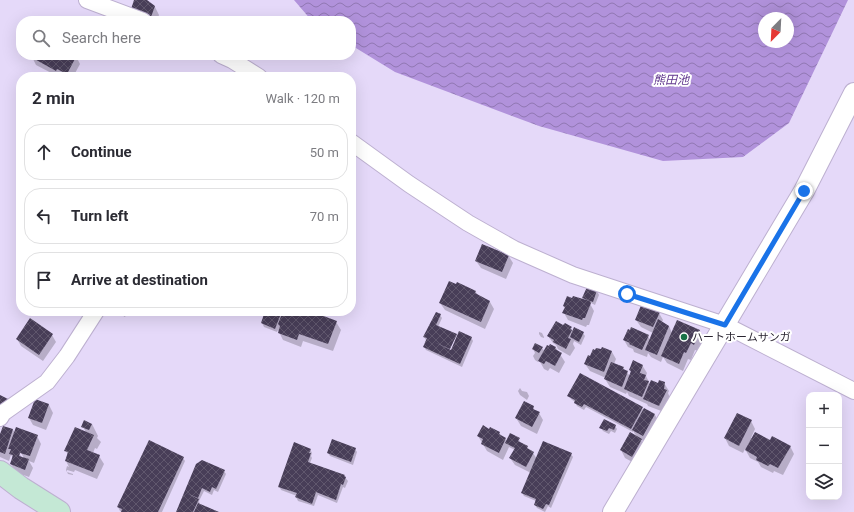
<!DOCTYPE html>
<html lang="en">
<head>
<meta charset="utf-8">
<style>
  :root { --surface:#fff; --page:#f7f7f7; --text:#2b2b33; --muted:#7c7c81; --line:#e1e1e2 }
  body { margin:0; font-family:Roboto,"Noto Sans JP",sans-serif; background:var(--page); color:var(--text) }
  .controls { position:absolute; right:12px; bottom:12px; display:grid; overflow:hidden; border-radius:8px; box-shadow:0 4px 16px #0002 }
  .controls button { width:36px; height:36px; display:grid; place-items:center; padding:0; border:0; border-bottom:1px solid var(--line); background:var(--surface); color:var(--text); font:20px sans-serif }
  .compass { position:absolute; left:758px; top:12px; width:36px; height:36px; border-radius:50%; background:var(--surface); box-shadow:0 4px 16px #0002; rotate:204deg }
  .stop { position:absolute; width:12px; height:12px; margin:-9px; border:3px solid #1a73e8; border-radius:50%; background:#fff }
  .stop.end { background:#1a73e8; border-color:#fff; box-shadow:0 1px 4px #0008 }
  .list { margin:0; padding:0; list-style:none }
  h2 { display:flex; justify-content:space-between; align-items:center; height:52px; margin:0; padding:0 16px; font-size:17px }
  h2 small { font-size:13px; font-weight:400; color:var(--muted) }
  .list li { display:grid; grid-template-columns:26px 1fr auto; gap:12px; align-items:center; box-sizing:border-box; height:56px; margin:0 8px 8px; padding:0 8px; border:1px solid var(--line); border-radius:16px }
  .list b { display:block; font-size:15px; white-space:nowrap }
  .list em { font-size:13px; font-style:normal; color:var(--muted) }
  .icon { flex:none; width:22px; height:22px; fill:none; stroke:currentColor; stroke-width:2; stroke-linecap:round; stroke-linejoin:round }
  .map { position:relative; flex:none; width:854px; height:512px; overflow:hidden }
  .search { position:absolute; background:var(--surface); box-shadow:0 4px 16px #0002; left:16px; top:16px; width:340px; height:44px; display:flex; align-items:center; gap:10px; box-sizing:border-box; padding:0 14px; border-radius:16px; color:var(--muted); font-size:15px }
  .panel { position:absolute; background:var(--surface); box-shadow:0 4px 16px #0002; left:16px; top:72px; width:340px; height:244px; border-radius:16px }
  .map>svg:first-child { display:block }
  .water { fill:url(#water-waves); fill-rule:evenodd }
  .shadow { fill:#0003; fill-rule:evenodd }
  .building { fill:url(#building-cross-hatch) }
  .lines { fill:none; stroke-linecap:round; stroke-linejoin:round }
  .minor-casing { stroke:#bdb0d0; stroke-width:18 }
  .tertiary-casing { stroke:#bdb0d0; stroke-width:22 }
  .secondary-casing { stroke:#bdb0d0; stroke-width:24 }
  .minor { stroke:#fff; stroke-width:16 }
  .tertiary { stroke:#fff; stroke-width:20 }
  .secondary { stroke:#c4e8d5; stroke-width:22 }
  .route { stroke:#1a73e8; stroke-width:5 }
  .poi-dot { fill:#177246; stroke:#fff; stroke-width:1.5 }
  .labels { text-anchor:middle; stroke-width:4; stroke-linejoin:round; paint-order:stroke }
  .poi-label { font-size:11px; fill:#292430; stroke:#fff; text-anchor:start }
  .water-label { font-size:12px; font-style:italic; fill:#60378d; stroke:#fff }
</style>
</head>
<body>
<div class="map">
<svg width="854" height="512" viewBox="0 0 854 512">
  <defs>
    <pattern id="water-waves" width="16" height="10" patternUnits="userSpaceOnUse"><rect width="16" height="10" fill="#b192db"/><path d="M0 5q4-4 8 0t8 0" fill="none" stroke="#9077b2"/></pattern>
    <pattern id="building-cross-hatch" width="8" height="8" patternUnits="userSpaceOnUse"><rect width="8" height="8" fill="#483e58"/><path d="M0 0l8 8M0 8l8-8" fill="none" stroke="#60576d"/></pattern>
  </defs>
  <rect width="100%" height="100%" fill="#e5d9f9"/>
  <path class="water" d="M294,0H848L789,123L743,157L663,161L539,126L395,72L351,45V21H312ZM764,18H788V42H764Z"/>
  <path class="shadow" d="M135,0H145L155,7L159,15L157,21H147Z
    M21,48V55H29L27,59L21,56L19,52Z
    M33,55H74L76,56L80,64L73,77L62,76L59,77L36,65L32,57Z
    M508,255L513,263L506,279L481,268L476,261Z
    M475,291L478,295L490,302L494,309L485,329L445,310L440,303Z
    M597,291L599,295L595,305L589,302L594,311L589,325H587L586,327L568,320L564,313L565,308L564,306L586,301L584,297Z
    M115,311H128L125,317Z
    M266,311H307L336,322L341,330L333,351L303,341L301,347L283,340L278,330L277,332L264,327L262,323Z
    M659,313L663,320L662,322L669,326L672,333L700,331L704,338L698,351L695,350L691,360L688,359L683,371L667,363L663,357L661,362L651,357L648,353L647,357L634,352L633,349L628,347L624,340L648,336L650,340L653,333L641,327L636,320Z
    M440,315L442,318L438,327L457,335L449,350L452,351L471,337L473,341L462,367L426,350L424,347L426,340L424,337Z
    M564,326L571,328L573,331L583,333L585,336L581,345L574,341L573,344L575,348L570,356L556,348L565,362L559,373L550,368L548,371L544,369L539,360L538,362L535,360L533,356L535,353L533,349L542,348L545,352L551,345L558,349L556,345L553,343L548,336Z
    M539,332L542,333L544,337V338L541,337L539,334Z
    M52,335L56,342L43,361L21,346L17,339Z
    M612,352L616,359L614,364L623,368L630,376L631,373L630,370L642,365L647,373L646,376L650,384L664,383L669,391L668,393L670,398L664,412L648,406L647,404L629,396L627,392L626,394L610,387L605,379L606,378L590,371L585,364L591,357Z
    M520,388L522,391L527,392L529,396L527,400L520,395L518,391Z
    M569,396L642,408L643,410L655,415L659,422L648,443L641,440L645,447L636,464L625,458L621,450L637,437L633,431V432L586,407L584,410L577,406L575,402L571,399Z
    M36,400L49,405L53,413L46,430L33,425L29,418Z
    M533,407L535,411L539,413L543,420L537,434L521,426L516,418Z
    M751,421L755,429L751,438L790,446L794,454L783,475L774,471L773,473L761,467L758,462L750,458L745,449L743,453L729,446L725,438Z
    M92,424L98,436L97,438L101,442L97,449L95,448L93,453L99,456L104,464L97,479L75,470L74,472L67,470V472L73,474V475L68,474L66,470L67,466L69,467L66,461L68,455L66,451L86,432L83,427Z
    M615,426L617,429L615,433L611,431L609,434L603,431L601,428Z
    M4,427L13,430L15,433L37,436L41,444L34,463L29,461L33,468L29,477L15,472L11,464L13,458L11,455L9,461L0,457V435ZM18,448L24,458H22L17,449Z
    M490,430L499,432L501,436L507,441L519,439L520,443L527,447L530,451L533,453L537,459L571,454L573,457L551,508L548,506L545,512L537,508L535,505L536,501L524,496L522,493L531,473L515,465L510,458L515,450L509,447L503,460L487,451L478,436Z
    M310,449L312,453L311,456L312,458L310,463L344,476L348,481L345,488L343,487L337,503L318,495L314,506L298,501L296,497L297,496L281,490L279,486Z
    M355,449L357,452L353,465L330,456L328,453Z
    M183,458L185,461L162,512H122L120,511L118,507Z
    M197,464L224,471L226,474L218,492L214,490L212,495L204,491L199,501L200,505L217,512H177Z"/>
  <path class="building" d="M134,0H147L155,6L151,17L131,9Z
    M32,55H77L67,74L57,69L56,71L31,57Z
    M482,244L509,255L502,272L475,261Z
    M449,281L456,284L457,282L476,291L475,293L490,301L481,322L439,303Z
    M587,287L597,290L593,302L582,298Z
    M567,296L572,298L573,296L590,301L591,303L585,318H583L582,320L562,313L565,307L563,306Z
    M642,303L660,312L653,327L635,320Z
    M265,311H282L275,329L261,323Z
    M283,311H310L337,321L328,344L299,334L297,340L278,333L280,326L278,324Z
    M436,312L441,314L436,325L457,334L450,349L434,342L451,350L459,331L472,337L460,364L423,347L427,338L423,337Z
    M30,318L53,334L39,355L16,339Z
    M658,319L669,326L657,355L645,350Z
    M677,320L700,330L694,345L691,343L686,353L684,352L679,364L661,356Z
    M556,321L563,325L565,323L572,327L570,329L572,330L568,338L571,339L566,349L553,342L554,340L547,336Z
    M574,327L584,332L579,342L570,337Z
    M631,327L649,335L642,350L629,344L630,343L623,340L628,329L630,330Z
    M535,343L543,347L539,353L532,349Z
    M550,344L556,347L555,349L562,353L555,366L546,361L544,364L538,361L547,345L549,346Z
    M602,347L612,351L604,372L584,364L588,355L590,356L593,349L595,350L596,348L601,349Z
    M633,360L643,365L639,375L640,373L646,375L644,380L649,381L642,397L624,389L631,371L629,370Z
    M611,362L624,367L623,369L628,371L622,387L604,379Z
    M580,373L643,407L631,429L584,404L582,407L574,403L575,400L567,396Z
    M651,380L658,383L659,380L665,382L664,389L667,390L659,406L643,399Z
    M0,395L8,399L0,412Z
    M35,399L49,404L42,423L28,418Z
    M524,401L534,406L533,409L540,412L532,427L515,418Z
    M644,408L655,414L643,436L632,430Z
    M737,413L752,420L739,446L724,438Z
    M604,419L616,425L614,430L609,428L607,431L599,428Z
    M84,420L92,424L89,430L81,427Z
    M483,425L489,429L490,427L500,432L499,434L506,438L499,453L481,444L483,439L477,436Z
    M3,426L13,429L5,454L0,452V434Z
    M16,427L38,435L30,456L20,453L19,456L29,459L25,470L10,464L13,455L9,454L11,449H8Z
    M75,427L94,435L87,450L100,455L93,472L65,461L68,452L64,451Z
    M630,432L642,439L632,457L620,450Z
    M755,432L770,440L772,436L791,446L778,468L770,464L768,466L756,460L757,457L745,450Z
    M510,433L520,438L518,441L528,446L527,448L534,452L526,467L509,458L515,448L505,443Z
    M332,439L356,448L351,462L327,453Z
    M149,440L184,457L158,512H121L122,509L117,507Z
    M543,441L572,453L549,505L546,504L543,509L534,505L536,499L521,493Z
    M294,442L311,449L309,453H311L308,462L345,475L344,476L346,477L343,485L341,484L336,500L316,492L312,504L295,497L297,493L278,487Z
    M202,460L225,470L216,489L212,487L210,492L202,488L198,498L186,493L199,499L193,512H176L196,464Z
    M198,503L219,512H194Z"/>
  <g class="lines">
    <g class="minor-casing">
      <path id="minor" d="M87,0L143,21
        M221,55L232,60L259,77
        M351,142L409,184L468,223L514,249L573,275L725,325L854,391
        M0,418L3,413L47,382L67,356L96,311"/>
    </g>
    <g class="tertiary-casing">
      <path id="tertiary" d="M613,512L804,191L854,93"/>
    </g>
    <g class="secondary-casing">
      <path id="secondary" d="M0,472L21,488L59,512"/>
    </g>
    <use href="#minor" class="minor"/>
    <use href="#tertiary" class="tertiary"/>
    <use href="#secondary" class="secondary"/>
  </g>
  <g class="lines">
    <path class="route" d="M627,294L725,325L804,191"/>
  </g>
  <circle class="poi-dot" cx="684" cy="337" r="4"/>
  <g class="labels">
    <g class="poi-label">
      <text x="692" y="341">ハートホームサンガ</text>
    </g>
    <g class="water-label">
      <text x="671" y="84">熊田池</text>
    </g>
  </g>
</svg>
<div class="controls">
<button>+</button>
<button>−</button>
<button><svg class="icon" aria-label="layers" viewBox="0 0 24 24"><path d="M12 4l9 5-9 5-9-5zM3 14l9 5 9-5"/></svg></button>
</div>
<svg class="compass" viewBox="-18 -18 36 36"><path d="M0-13l5 13h-10z" fill="#e53935"/><path d="M0 13l5-13h-10z" fill="#7c7c81"/></svg>
<div class="stop" style="left:627px;top:294px"></div>
<div class="stop end" style="left:804px;top:191px"></div>
<div class="search"><svg class="icon" aria-label="search" viewBox="0 0 24 24"><circle cx="10" cy="10" r="6"/><path d="M15 15l6 6"/></svg>Search here</div>
<section class="panel">
<h2>2 min<small>Walk · 120 m</small></h2>
<ul class="list">
<li><svg class="icon" aria-label="ahead" viewBox="0 0 24 24"><path d="M12 20V5M6 11l6-6 6 6"/></svg><div><b>Continue</b></div><em>50 m</em></li>
<li><svg class="icon" aria-label="left" viewBox="0 0 24 24"><path d="M17 20v-9H6M10 6l-5 5 5 5"/></svg><div><b>Turn left</b></div><em>70 m</em></li>
<li><svg class="icon" aria-label="arrive" viewBox="0 0 24 24"><path d="M6 21V4h12l-3 4 3 4H6"/></svg><div><b>Arrive at destination</b></div></li>
</ul>
</section>
</div>
</body>
</html>
